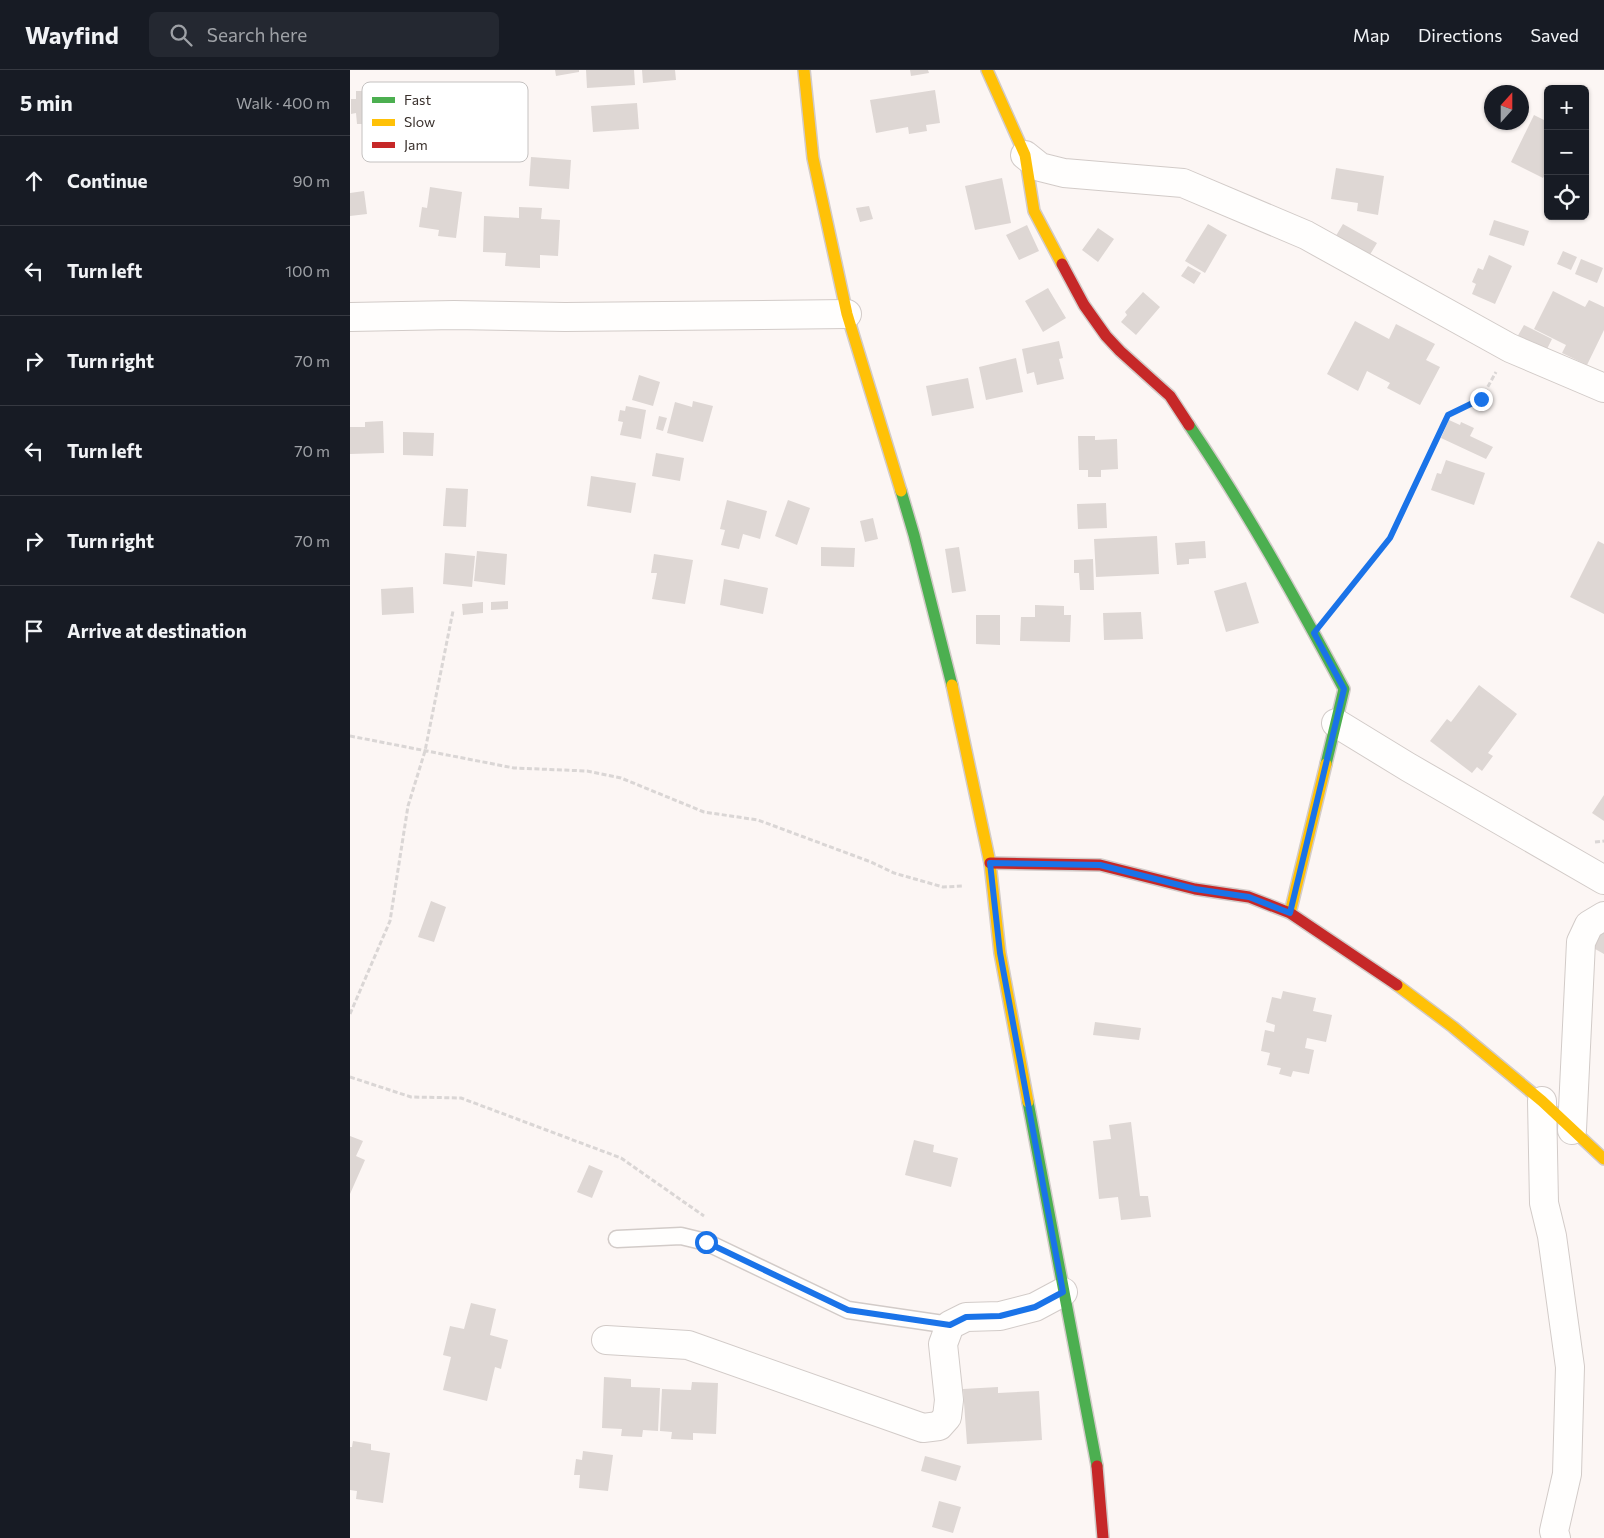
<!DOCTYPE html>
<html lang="en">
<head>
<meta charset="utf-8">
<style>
  :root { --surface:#171b24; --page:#242831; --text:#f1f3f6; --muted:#9ea1a6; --line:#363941 }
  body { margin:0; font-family:Commissioner,sans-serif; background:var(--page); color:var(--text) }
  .controls { position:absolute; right:15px; top:15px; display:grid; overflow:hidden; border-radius:8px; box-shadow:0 1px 4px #0004 }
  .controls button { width:45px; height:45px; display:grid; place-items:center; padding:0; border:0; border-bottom:1px solid var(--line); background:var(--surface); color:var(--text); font:25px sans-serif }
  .compass { position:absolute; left:1134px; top:15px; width:45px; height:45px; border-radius:50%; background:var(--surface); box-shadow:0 1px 4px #0004; rotate:21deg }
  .stop { position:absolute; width:15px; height:15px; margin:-11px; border:4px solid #1a73e8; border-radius:50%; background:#fff }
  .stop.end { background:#1a73e8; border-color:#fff; box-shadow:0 1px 5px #0008 }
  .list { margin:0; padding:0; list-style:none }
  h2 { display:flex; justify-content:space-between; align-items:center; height:65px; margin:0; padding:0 20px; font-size:21px }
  h2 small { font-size:16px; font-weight:400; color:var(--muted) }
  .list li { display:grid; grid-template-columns:32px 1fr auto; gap:15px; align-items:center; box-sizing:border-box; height:90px; padding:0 20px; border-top:1px solid var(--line) }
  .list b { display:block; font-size:19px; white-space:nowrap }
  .list em { font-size:16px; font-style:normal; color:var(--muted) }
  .icon { flex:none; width:28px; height:28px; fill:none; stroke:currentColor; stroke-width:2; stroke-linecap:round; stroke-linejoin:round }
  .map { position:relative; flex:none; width:1254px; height:1468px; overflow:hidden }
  header { display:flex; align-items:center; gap:30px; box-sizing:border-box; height:70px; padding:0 25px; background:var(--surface); border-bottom:1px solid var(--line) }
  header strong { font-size:24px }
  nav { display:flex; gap:28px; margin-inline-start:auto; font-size:18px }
  .search { width:350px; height:45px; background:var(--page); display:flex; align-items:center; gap:12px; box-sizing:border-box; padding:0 18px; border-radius:8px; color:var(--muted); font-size:19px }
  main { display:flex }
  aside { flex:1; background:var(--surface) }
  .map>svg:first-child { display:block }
  .building { fill:#ded7d4 }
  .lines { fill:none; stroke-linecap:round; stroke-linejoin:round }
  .lane-casing { stroke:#d2cbc8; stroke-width:19 }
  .street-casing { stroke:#d2cbc8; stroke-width:30 }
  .fast-casing { stroke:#d2cbc8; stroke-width:14 }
  .slow-casing { stroke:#d2cbc8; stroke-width:14 }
  .jam-casing { stroke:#d2cbc8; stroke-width:14 }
  .path { stroke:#dad6d5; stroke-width:3; stroke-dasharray:5 2.5; stroke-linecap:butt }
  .lane { stroke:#fffefd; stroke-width:16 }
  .street { stroke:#fffefd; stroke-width:28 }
  .fast { stroke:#4caf50; stroke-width:11 }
  .slow { stroke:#ffc107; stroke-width:11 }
  .jam { stroke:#c62828; stroke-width:11 }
  .route { stroke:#1a73e8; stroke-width:6 }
  .key { fill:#fff; stroke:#c4c1c0; stroke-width:1 }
  .key-label { font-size:14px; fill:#39302c }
</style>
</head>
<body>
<header>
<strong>Wayfind</strong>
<div class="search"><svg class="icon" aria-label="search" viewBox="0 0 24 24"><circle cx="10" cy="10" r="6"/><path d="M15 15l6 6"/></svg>Search here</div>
<nav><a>Map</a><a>Directions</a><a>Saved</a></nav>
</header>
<main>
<aside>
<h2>5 min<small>Walk · 400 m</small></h2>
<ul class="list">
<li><svg class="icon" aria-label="ahead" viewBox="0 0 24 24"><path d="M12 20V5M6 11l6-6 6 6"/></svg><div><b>Continue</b></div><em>90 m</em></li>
<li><svg class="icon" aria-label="left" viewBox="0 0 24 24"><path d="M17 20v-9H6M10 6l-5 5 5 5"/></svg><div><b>Turn left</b></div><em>100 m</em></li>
<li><svg class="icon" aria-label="right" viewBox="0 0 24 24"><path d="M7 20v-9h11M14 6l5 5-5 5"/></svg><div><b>Turn right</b></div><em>70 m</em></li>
<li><svg class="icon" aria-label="left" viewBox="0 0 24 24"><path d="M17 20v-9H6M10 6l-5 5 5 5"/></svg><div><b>Turn left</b></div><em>70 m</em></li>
<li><svg class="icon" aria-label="right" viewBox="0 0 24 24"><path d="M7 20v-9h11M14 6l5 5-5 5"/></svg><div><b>Turn right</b></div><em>70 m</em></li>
<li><svg class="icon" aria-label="arrive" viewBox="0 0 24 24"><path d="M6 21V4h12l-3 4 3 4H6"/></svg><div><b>Arrive at destination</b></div></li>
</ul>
</aside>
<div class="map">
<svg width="1254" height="1468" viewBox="0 0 1254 1468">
  <rect width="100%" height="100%" fill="#fcf6f4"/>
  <path class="building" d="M205,0H229V2L206,6Z
    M236,0H284L285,15L237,18Z
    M292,0H325L326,10L293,13Z
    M560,0H578L579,3L561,6Z
    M585,20L590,53L576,55L577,61L559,64L558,57L526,63L520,30Z
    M6,21H33L34,54H7L6,43L1,44V29H6Z
    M287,33L289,59L243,62L241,36Z
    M1184,45L1198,52V83L1196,86L1198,87V99L1193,108L1161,92Z
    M181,87L221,90L219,119L179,116Z
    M986,98L1034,106L1028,145L1007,141L1008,133L981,129Z
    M652,108L661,153L625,160L615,116Z
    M80,117L112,122L106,168L88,166L89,160L69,157L72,137L77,138Z
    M14,121L17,144L0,146V123Z
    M519,136L523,149L510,152L506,138Z
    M169,137L192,138L191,149L210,150L208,186L190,185V198L155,196L156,183L133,182L134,146L169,148Z
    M1144,150L1179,161L1174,176L1139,165Z
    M858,154L877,165L855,203L835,191Z
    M993,154L1027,173L1018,188L984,169Z
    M677,155L689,181L669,190L656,165Z
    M748,158L764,169L748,192L732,180Z
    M1213,181L1227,187L1221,200L1207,194Z
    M1139,185L1162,196L1145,234L1122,224L1126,214L1122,212L1128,198L1133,200Z
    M1231,189L1253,198L1247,213L1225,204Z
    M838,196L851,203L844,214L831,206Z
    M698,218L716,248L693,262L675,231Z
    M1203,221L1235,237L1239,230L1254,237V260L1237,295L1212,283L1216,275L1184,259Z
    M793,222L810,237L786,265L771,252L777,245L775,242Z
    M1005,251L1039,269L1046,254L1085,274L1076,290L1090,297L1070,335L1037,318L1040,313L1017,301L1008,321L977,304Z
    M1174,255L1202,269L1195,283L1166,269Z
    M709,271L713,288L709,289L714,309L687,315L684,302L677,304L672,279Z
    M666,288L673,322L636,330L629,297Z
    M289,305L310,312L303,336L282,330Z
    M618,308L624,338L582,346L576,316Z
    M343,331L363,336L353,372L317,363L325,332L342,337Z
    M276,336L296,340L291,369L270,365L273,352L268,351L270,340L275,341Z
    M309,346L317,348L313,361L306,359Z
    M1099,350L1110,355L1111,352L1124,358L1120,366L1143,377L1136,389L1091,368Z
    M33,351L34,383L0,384V357H15V352Z
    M53,362L84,363L83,386L53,385Z
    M728,366H745V370L767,369L768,399L751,400V407H738V400H729Z
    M306,383L334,388L330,411L302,406Z
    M1096,390L1135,403L1124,435L1081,420L1087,403L1091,404Z
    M241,406L286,413L281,443L237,436Z
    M96,418L118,419L116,457L93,456Z
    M377,430L417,441L410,469L393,464L389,479L371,475L375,460L370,459Z
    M438,430L460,438L447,475L425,466Z
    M756,433L757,458L728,459L727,434Z
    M523,448L528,469L515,472L510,451Z
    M807,466L809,504L746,507L744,469Z
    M855,471L856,488L839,489V494L827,495L825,473Z
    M1248,471L1254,474V544L1220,527Z
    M471,477L505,478L504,497L471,496Z
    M609,477L616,521L602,523L595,479Z
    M127,481L157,484L155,515L124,511Z
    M95,483L125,486L122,517L93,514Z
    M304,484L343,490L335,534L302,529L307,503H301Z
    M743,489L744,520H730L729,503H724V490Z
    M374,509L418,518L413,544L370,535Z
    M896,512L909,553L876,562L864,521Z
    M63,517L64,543L32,545L31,519Z
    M158,531V539L141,540V532Z
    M133,532V543L113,545L112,534Z
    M685,535L714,536V545H721L720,572L670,571L671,547H685Z
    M791,542L793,569L754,570L753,543Z
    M626,545H650V575L626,574Z
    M1129,615L1167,644L1138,683L1143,686L1132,701L1127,697L1122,703L1080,671L1097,649L1101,652Z
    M1254,725V751L1242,743Z
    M81,831L96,837L84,872L68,867Z
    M1254,856V884L1238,875Z
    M933,921L966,928L963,941L982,945L976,972L957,968L955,978L964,980L959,1004L943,1001L941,1007L929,1004L931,998L917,995L920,983L911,981L915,960L924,962L925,955L916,952L922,927L931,929Z
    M745,952L791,958L789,970L743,965Z
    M781,1052L790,1126H798L801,1147L771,1150L768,1127L749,1129L743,1071L761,1069L759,1055Z
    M0,1066L13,1071L6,1086L15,1090L0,1124Z
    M564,1070L584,1075L583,1082L608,1088L601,1117L555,1105Z
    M239,1095L253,1101L242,1128L227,1122Z
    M121,1233L146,1239L140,1265L158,1270L151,1299L145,1297L137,1331L93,1320L101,1287L93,1285L100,1256L114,1259Z
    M254,1307L281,1309V1317L310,1318L308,1361L293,1360L292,1367L271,1366L272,1359L252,1358Z
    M342,1312L368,1313L366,1364L343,1363V1370L321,1369L322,1362L310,1361L312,1319L341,1320Z
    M648,1317V1323L689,1321L692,1370L617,1374L613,1319Z
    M3,1371L21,1374V1380L40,1383L33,1433L6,1429L7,1421L0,1420V1377H2Z
    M233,1381L263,1385L258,1421L229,1418L230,1405H224L226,1389L232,1390Z
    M575,1386L611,1396L606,1411L571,1401Z
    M589,1431L611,1437L603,1463L582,1457Z"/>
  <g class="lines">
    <g class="lane-casing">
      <path id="lane" d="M267,1169L331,1166L356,1172L498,1240L600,1255"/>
    </g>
    <g class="street-casing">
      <path id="street" d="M675,85L690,97L714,103L833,113L956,165L1160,278L1254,318
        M0,247L104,245L215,247L497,244
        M986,653L1058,697L1254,810
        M1192,1031L1194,1133L1202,1166L1220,1297L1217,1404L1204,1461L1206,1468
        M1222,1060L1231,872L1239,855L1254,846
        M256,1270L338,1275L573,1358L589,1356L597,1347L599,1330L593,1274L600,1255L616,1247L650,1246L685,1237L713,1222"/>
    </g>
    <g class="fast-casing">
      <path id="fast" d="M839,355C896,439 946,529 994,619L976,694
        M551,421L564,465L602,615
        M678,1032L747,1396"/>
    </g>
    <g class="slow-casing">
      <path id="slow" d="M454,0L463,88L497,244L551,421
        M637,0L675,85L684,141L712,194
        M602,615L640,793L650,883L678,1032
        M940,843L976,694
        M1047,915L1103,957L1192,1031L1254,1089"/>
    </g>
    <g class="jam-casing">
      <path id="jam" d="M712,194L734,235L756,266L770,281L820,326L839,355
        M640,793L750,795L845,819L899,827L940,843L1047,915
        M747,1396L753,1468"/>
    </g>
    <path class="path" d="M983,539L1039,468L1098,345L1131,329L1146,302
      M0,666L164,698L237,701L271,708L354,742L408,750L521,792L544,803L593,817L613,816
      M1245,772L1254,771
      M0,944L40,851L58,736L75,681L103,541
      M0,1007L61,1027L111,1028L271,1088L354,1146"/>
    <use href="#lane" class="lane"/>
    <use href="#street" class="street"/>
    <use href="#fast" class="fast"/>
    <use href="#slow" class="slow"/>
    <use href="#jam" class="jam"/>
  </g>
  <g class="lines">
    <path class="route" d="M356,1172L498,1240L600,1255L616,1247L650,1246L685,1237L713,1222L650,883L640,793L750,795L845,819L899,827L940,843L994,619L964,563L1040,468L1098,345L1131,329"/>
  </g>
  <rect x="12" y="12" width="166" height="80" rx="8" class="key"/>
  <rect x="22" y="27" width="23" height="6" fill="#4caf50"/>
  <rect x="22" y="49" width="23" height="7" fill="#ffc107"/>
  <rect x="22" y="72" width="23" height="6" fill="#c62828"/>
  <g class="key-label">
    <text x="54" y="35">Fast</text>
    <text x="54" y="57">Slow</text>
    <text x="54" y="80">Jam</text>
  </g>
</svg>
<div class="controls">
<button>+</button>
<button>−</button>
<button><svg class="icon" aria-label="locate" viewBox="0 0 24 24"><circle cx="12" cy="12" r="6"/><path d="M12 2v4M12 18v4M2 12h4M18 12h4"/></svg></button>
</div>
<svg class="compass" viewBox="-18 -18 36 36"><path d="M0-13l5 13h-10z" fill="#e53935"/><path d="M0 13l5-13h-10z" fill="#9ea1a6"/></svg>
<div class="stop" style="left:356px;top:1172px"></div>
<div class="stop end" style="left:1131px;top:329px"></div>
</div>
</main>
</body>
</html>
